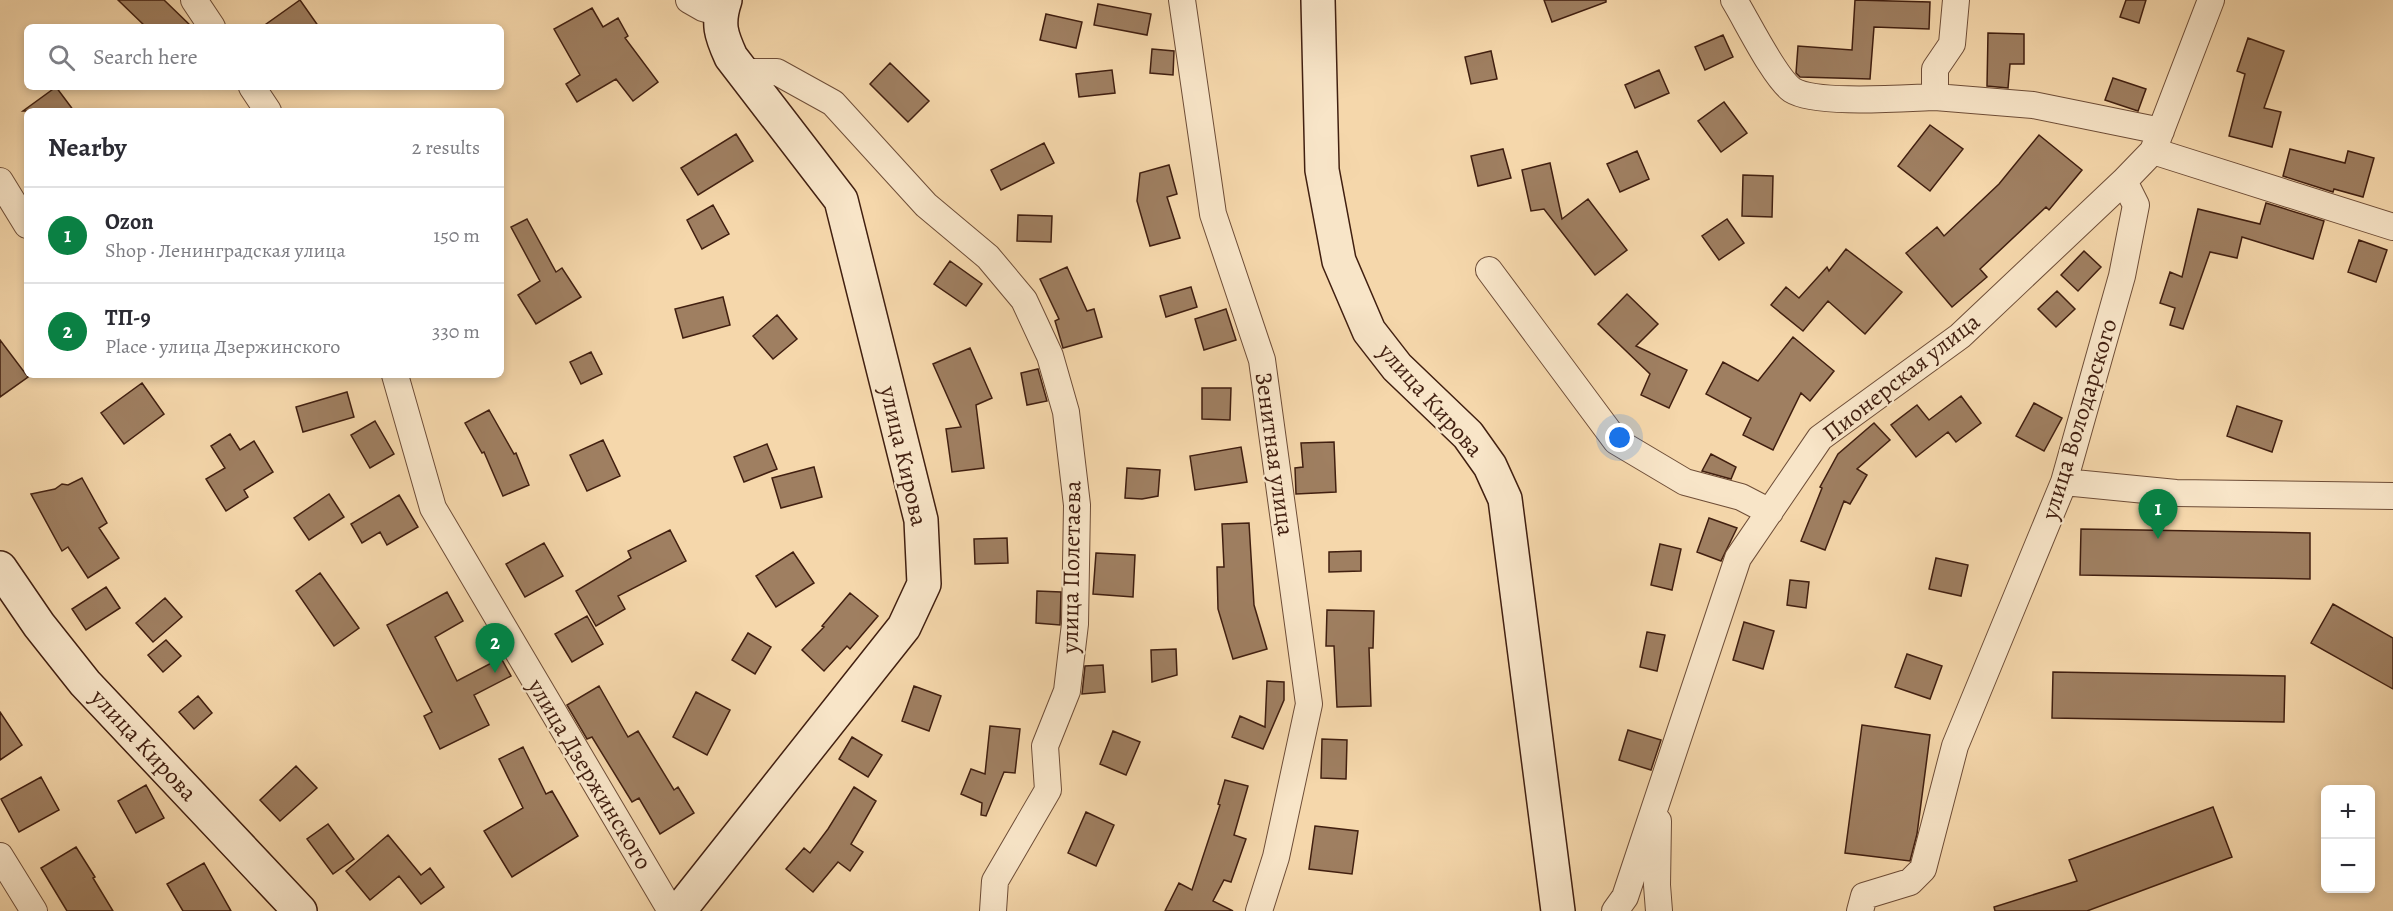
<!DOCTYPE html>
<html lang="en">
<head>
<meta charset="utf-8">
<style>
  :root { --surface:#fff; --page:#f2f2f3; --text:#2b2b33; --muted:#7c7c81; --line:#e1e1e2; --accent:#0b8043 }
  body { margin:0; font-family:Alegreya,serif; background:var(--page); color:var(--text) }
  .controls { position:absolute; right:18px; bottom:18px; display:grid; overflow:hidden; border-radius:9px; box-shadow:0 3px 9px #0003 }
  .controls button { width:54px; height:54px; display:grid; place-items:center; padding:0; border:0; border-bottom:2px solid var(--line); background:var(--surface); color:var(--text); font:30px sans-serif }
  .you { position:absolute; left:1620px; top:438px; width:21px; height:21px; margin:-15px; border:4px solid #fff; border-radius:50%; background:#1a73e8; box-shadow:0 0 0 9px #1a73e833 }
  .badge { display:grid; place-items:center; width:39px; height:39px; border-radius:50%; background:var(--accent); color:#fff; font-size:20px; font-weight:700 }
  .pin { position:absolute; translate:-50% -50px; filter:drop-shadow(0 2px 3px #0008) }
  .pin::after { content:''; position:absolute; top:32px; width:21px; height:18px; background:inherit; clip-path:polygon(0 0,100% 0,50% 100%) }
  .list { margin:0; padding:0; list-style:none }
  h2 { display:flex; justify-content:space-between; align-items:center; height:78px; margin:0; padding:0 24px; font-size:26px }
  h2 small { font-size:20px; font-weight:400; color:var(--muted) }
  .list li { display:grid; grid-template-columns:39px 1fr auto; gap:18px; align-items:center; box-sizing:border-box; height:96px; padding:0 24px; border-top:2px solid var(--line) }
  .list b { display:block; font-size:22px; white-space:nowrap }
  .list p { margin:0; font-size:20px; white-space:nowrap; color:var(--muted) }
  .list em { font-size:20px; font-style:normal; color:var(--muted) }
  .icon { flex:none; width:33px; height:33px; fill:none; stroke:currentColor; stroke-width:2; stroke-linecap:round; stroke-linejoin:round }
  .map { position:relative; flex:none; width:2393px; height:911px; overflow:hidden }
  .search { position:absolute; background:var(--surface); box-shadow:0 3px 9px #0003; left:24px; top:24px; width:480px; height:66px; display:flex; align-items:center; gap:15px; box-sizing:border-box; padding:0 21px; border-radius:9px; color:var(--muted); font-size:22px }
  .panel { position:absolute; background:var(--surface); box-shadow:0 3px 9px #0003; left:24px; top:108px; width:480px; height:270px; border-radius:9px }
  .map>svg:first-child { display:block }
  .building { fill:#9f7f61; stroke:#411f10; stroke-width:1.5 }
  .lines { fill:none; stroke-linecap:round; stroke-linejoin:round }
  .minor-casing { stroke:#6e4d37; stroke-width:28 }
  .secondary-casing { stroke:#411f10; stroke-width:36 }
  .minor { stroke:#f8e5c8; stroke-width:26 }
  .secondary { stroke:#f8e5c8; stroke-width:33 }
  .labels { text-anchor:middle; stroke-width:4.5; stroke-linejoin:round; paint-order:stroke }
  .street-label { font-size:24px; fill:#411f10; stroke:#f8e5c8 }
</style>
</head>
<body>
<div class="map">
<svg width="2393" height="911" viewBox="0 0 2393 911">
  <rect width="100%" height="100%" fill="#f5d7ab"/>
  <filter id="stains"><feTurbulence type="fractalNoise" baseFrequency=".00333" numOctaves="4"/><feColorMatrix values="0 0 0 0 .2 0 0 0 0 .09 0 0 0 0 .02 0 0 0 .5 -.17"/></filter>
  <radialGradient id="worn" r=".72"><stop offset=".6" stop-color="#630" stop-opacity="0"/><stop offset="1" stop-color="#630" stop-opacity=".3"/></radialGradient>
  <path class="building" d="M118,0H164L192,27H146Z
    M300,0L319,27H262Z
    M1544,0H1606V2L1552,22Z
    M1855,0L1930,2L1929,29L1874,27L1870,79L1800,77L1796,73L1798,46L1852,50Z
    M2126,0H2146L2139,23L2120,17Z
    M1098,4L1151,14L1147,35L1094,25Z
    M592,8L603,27L618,18L628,36L625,38L658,82L633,101L616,79L577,102L566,84L580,75L554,29Z
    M1046,14L1082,22L1076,48L1040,40Z
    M1988,33L2024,34V64H2010L2008,88L1987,86Z
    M1723,35L1733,57L1705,70L1695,47Z
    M2248,38L2284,51L2264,108L2281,112L2272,147L2229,136L2245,74L2237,71Z
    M1152,49L1174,51L1173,75L1150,73Z
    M1491,51L1497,79L1471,84L1465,57Z
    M890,63L929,101L908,122L870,84Z
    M1112,70L1115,93L1079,97L1076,74Z
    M1659,70L1669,93L1635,108L1625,85Z
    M2113,78L2146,89L2138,111L2105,100Z
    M56,87L74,111H23Z
    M1724,102L1747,133L1721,152L1698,121Z
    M1930,125L1963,149L1930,191L1898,166Z
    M736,134L753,161L698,195L681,168Z
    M2039,135L2082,170L2049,210L2046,207L1980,269L1987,277L1952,307L1906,253L1937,227L1944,236L1999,184Z
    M1044,143L1054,163L1001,190L991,170Z
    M1503,149L1511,178L1478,186L1471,156Z
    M2290,149L2345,163L2348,151L2374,158L2363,197L2334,189L2333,192L2283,176Z
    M1637,151L1649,179L1620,192L1607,164Z
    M1550,163L1562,219L1588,199L1627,250L1595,275L1544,209L1531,211L1522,170Z
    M1169,165L1177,194L1167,197L1180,238L1150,246L1137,201L1140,173Z
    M1743,175L1773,176L1772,217L1742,216Z
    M2266,203L2324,221L2313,259L2242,237L2237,258L2210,252L2183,329L2170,325L2175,308L2160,303L2170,272L2182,277L2198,209L2260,224Z
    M713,205L729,234L702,249L687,220Z
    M1018,215L1052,216L1051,242L1017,241Z
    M527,219L556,272L562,268L581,297L536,324L518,295L540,281L511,227Z
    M1727,219L1744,243L1719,260L1702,236Z
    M2359,240L2387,250L2376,282L2348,272Z
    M1846,249L1902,292L1865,334L1828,301L1803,331L1771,305L1786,287L1799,298L1827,267L1829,271Z
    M2084,251L2101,267L2078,291L2061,275Z
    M950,261L982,284L966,306L934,284Z
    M1067,267L1087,311L1094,309L1102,337L1063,348L1055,321L1059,319L1040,279Z
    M1191,287L1197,307L1166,317L1160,296Z
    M2057,291L2075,309L2056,327L2038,309Z
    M1627,294L1658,324L1636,346L1687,370L1669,408L1641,395L1650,374L1598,324Z
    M723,297L730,325L683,338L675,309Z
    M1226,309L1236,340L1204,350L1195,319Z
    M777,315L797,339L773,359L753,336Z
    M1793,337L1834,371L1810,401L1801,393L1773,450L1743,435L1751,418L1706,394L1723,362L1758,381Z
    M0,340L28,377L0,397Z
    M970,348L992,398L976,405L984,468L952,472L946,429L961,427L933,364Z
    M591,352L602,374L581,384L570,362Z
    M1038,369L1047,401L1027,405L1021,373Z
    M142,383L164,414L124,444L101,413Z
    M1202,388H1231L1230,420L1202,419Z
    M347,392L354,417L303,432L296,407Z
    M1961,396L1981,423L1956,442L1948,432L1916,457L1891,425L1917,405L1929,420Z
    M2034,403L2062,418L2044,451L2016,436Z
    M2237,406L2282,421L2272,452L2227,436Z
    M489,410L514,454L516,453L529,485L503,496L484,452L482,453L465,423Z
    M375,421L394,454L370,468L351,435Z
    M1874,423L1890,440L1857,469L1867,475L1850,504L1844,501L1825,550L1801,541L1822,488L1820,487L1838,454Z
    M230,434L240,450L254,441L273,472L244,490L248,497L226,511L206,479L225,468L211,446Z
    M603,440L620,476L587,491L570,455Z
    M1334,442L1336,492L1296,494L1295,468L1303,467L1301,443Z
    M767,444L777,469L744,482L734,457Z
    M1241,447L1247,482L1195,490L1190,456Z
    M1711,454L1736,467L1731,479L1702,471Z
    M814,467L822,497L781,508L772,478Z
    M1127,468L1160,470L1158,496L1142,499L1125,498Z
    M82,478L107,523L99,528L119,558L88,578L68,547L62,551L31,494L55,489L62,484L68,485Z
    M329,494L344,517L309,540L294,518Z
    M399,495L418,527L387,545L380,532L362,543L351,524Z
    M1709,518L1737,528L1721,561L1697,552Z
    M1249,523L1254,605L1267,649L1233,659L1218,609L1217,567H1224L1222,524Z
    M2081,529L2310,533V579L2080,575Z
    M670,530L686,561L618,596L625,609L596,626L576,591L631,558L628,551Z
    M1007,538L1008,563L975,564L974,539Z
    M544,543L563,576L525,597L506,564Z
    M1660,544L1681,549L1672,590L1651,585Z
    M1361,551V571L1329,572V552Z
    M793,552L814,583L776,607L756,576Z
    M1096,553L1135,555L1133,597L1093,594Z
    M1936,558L1968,565L1961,596L1929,589Z
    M320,573L359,628L334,646L296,591Z
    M1790,580L1809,582L1806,608L1787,605Z
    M106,587L120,608L86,630L72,609Z
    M1037,591L1061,592L1060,625L1036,623Z
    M447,592L463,621L435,637L457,681L501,658L511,676L474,695L489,725L440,749L424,716L432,712L387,625Z
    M850,593L878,616L850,649L847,646L824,671L802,650L824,627L822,626Z
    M165,598L182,617L153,642L136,623Z
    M2333,604L2393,638V689L2311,643Z
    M1327,610L1374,611L1373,648H1369L1371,706L1337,707L1334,646H1326Z
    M587,616L603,644L572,662L555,634Z
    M1744,622L1774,631L1763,669L1733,660Z
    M1647,632L1665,635L1657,671L1640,667Z
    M748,633L771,647L755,674L732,660Z
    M166,640L181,656L163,672L148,655Z
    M1176,649L1177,675L1152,682L1151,650Z
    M1907,654L1942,666L1930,699L1895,687Z
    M1103,665L1105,692L1082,694L1085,666Z
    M2053,672L2285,676L2284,722L2052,718Z
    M1267,681L1284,682V700L1263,749L1232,737L1240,716L1265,727Z
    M599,686L628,737L638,731L674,790L678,787L694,813L660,834L639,798L632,802L592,737L587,739L567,705Z
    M914,686L941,696L929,731L902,721Z
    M696,692L730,710L707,755L673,737Z
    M198,696L212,713L194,729L179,712Z
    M0,712L22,745L0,760Z
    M1862,725L1930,735L1917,834L1910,861L1845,853Z
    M990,726L1020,729L1015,773L1004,772L986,816L981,815L982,803L961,794L971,769L985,774Z
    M1628,730L1661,740L1651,770L1619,760Z
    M1113,731L1140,742L1126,775L1100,764Z
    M852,737L882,755L868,777L839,759Z
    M1322,739L1347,740L1346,779L1321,778Z
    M523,747L546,794L552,791L578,836L512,877L484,831L523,808L499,759Z
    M296,766L317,788L280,821L260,800Z
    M41,777L59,810L19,832L1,799Z
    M1225,780L1248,786L1234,835L1246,839L1231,882L1224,880L1213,901L1233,911H1165L1179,883L1192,890L1220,805L1218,804Z
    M146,785L164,818L136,833L118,801Z
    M854,787L876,801L851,844L863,852L850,871L838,862L813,892L786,869L804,848L810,853L828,829Z
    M2213,807L2232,857L2087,911H1995L1994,907L2077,881L2069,860Z
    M1086,812L1114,825L1096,866L1068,853Z
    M328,824L354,859L333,874L307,839Z
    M1315,826L1358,831L1352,874L1309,869Z
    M388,835L421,875L430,868L444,887L421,904L399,876L370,900L346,871Z
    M76,847L95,877L93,878L113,911H67L41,868Z
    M204,863L231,911H183L167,884Z"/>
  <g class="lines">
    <g class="minor-casing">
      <path id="minor" d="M194,0L212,27
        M689,0L703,8L720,13
        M1182,0L1213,214L1262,360L1309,704L1276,857L1259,911
        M1734,0C1747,21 1774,77 1792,90C1816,105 1904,98 1935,97
        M1956,0L1952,44L1935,69V97L2033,105L2161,131
        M741,72H777L833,103L926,205L988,257L1024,300L1050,356L1066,412L1077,505L1075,624L1067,691L1045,746L1048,790L995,881L993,911
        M252,87L268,111
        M2153,151L2393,227
        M0,181L27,225
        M1489,270L1616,441L1685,482L1741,497L1770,512
        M395,375L433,508L671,911
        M2064,482L2176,493L2393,496
        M1658,821L1657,885L1659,911
        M0,856L34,911
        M1615,911L1625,897L1738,558L1820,438L1960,336L2124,181
        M1860,911L1864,896L1910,882L1923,869L1955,746L2064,482L2122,276L2136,205L2124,181L2153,151L2211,0"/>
    </g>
    <g class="secondary-casing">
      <path id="secondary" d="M1318,0L1322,170L1339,261L1369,331L1397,367L1468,435L1490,466L1505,499L1558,911
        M0,568L39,625L85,683L300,911
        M679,911L904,627L924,584L921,520L841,200L731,57C721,35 717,24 725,0"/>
    </g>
    <use href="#minor" class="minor"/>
    <use href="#secondary" class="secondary"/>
  </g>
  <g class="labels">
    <g class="street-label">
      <text transform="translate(1901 377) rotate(-38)" y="8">Пионерская улица</text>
      <text transform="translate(1431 400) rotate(48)" y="8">улица Кирова</text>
      <text transform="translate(2079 419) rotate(-73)" y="8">улица Володарского</text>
      <text transform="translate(1275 454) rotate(82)" y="8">Зенитная улица</text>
      <text transform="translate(904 456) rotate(77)" y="8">улица Кирова</text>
      <text transform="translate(1071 567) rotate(-89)" y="8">улица Полетаева</text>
      <text transform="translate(144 745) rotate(47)" y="8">улица Кирова</text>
      <text transform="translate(590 774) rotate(59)" y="8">улица Дзержинского</text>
    </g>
  </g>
  <rect width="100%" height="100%" filter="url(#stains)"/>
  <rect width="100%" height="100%" fill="url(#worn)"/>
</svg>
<div class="controls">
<button>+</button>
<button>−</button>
</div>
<div class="you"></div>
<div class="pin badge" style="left:2158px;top:539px">1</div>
<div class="pin badge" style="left:495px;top:673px">2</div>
<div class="search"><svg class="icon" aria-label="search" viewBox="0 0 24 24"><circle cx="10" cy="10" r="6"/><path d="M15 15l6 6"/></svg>Search here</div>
<section class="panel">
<h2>Nearby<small>2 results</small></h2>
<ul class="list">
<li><span class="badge">1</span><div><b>Ozon</b><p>Shop · Ленинградская улица</p></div><em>150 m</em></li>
<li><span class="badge">2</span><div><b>ТП-9</b><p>Place · улица Дзержинского</p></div><em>330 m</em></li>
</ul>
</section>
</div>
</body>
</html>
